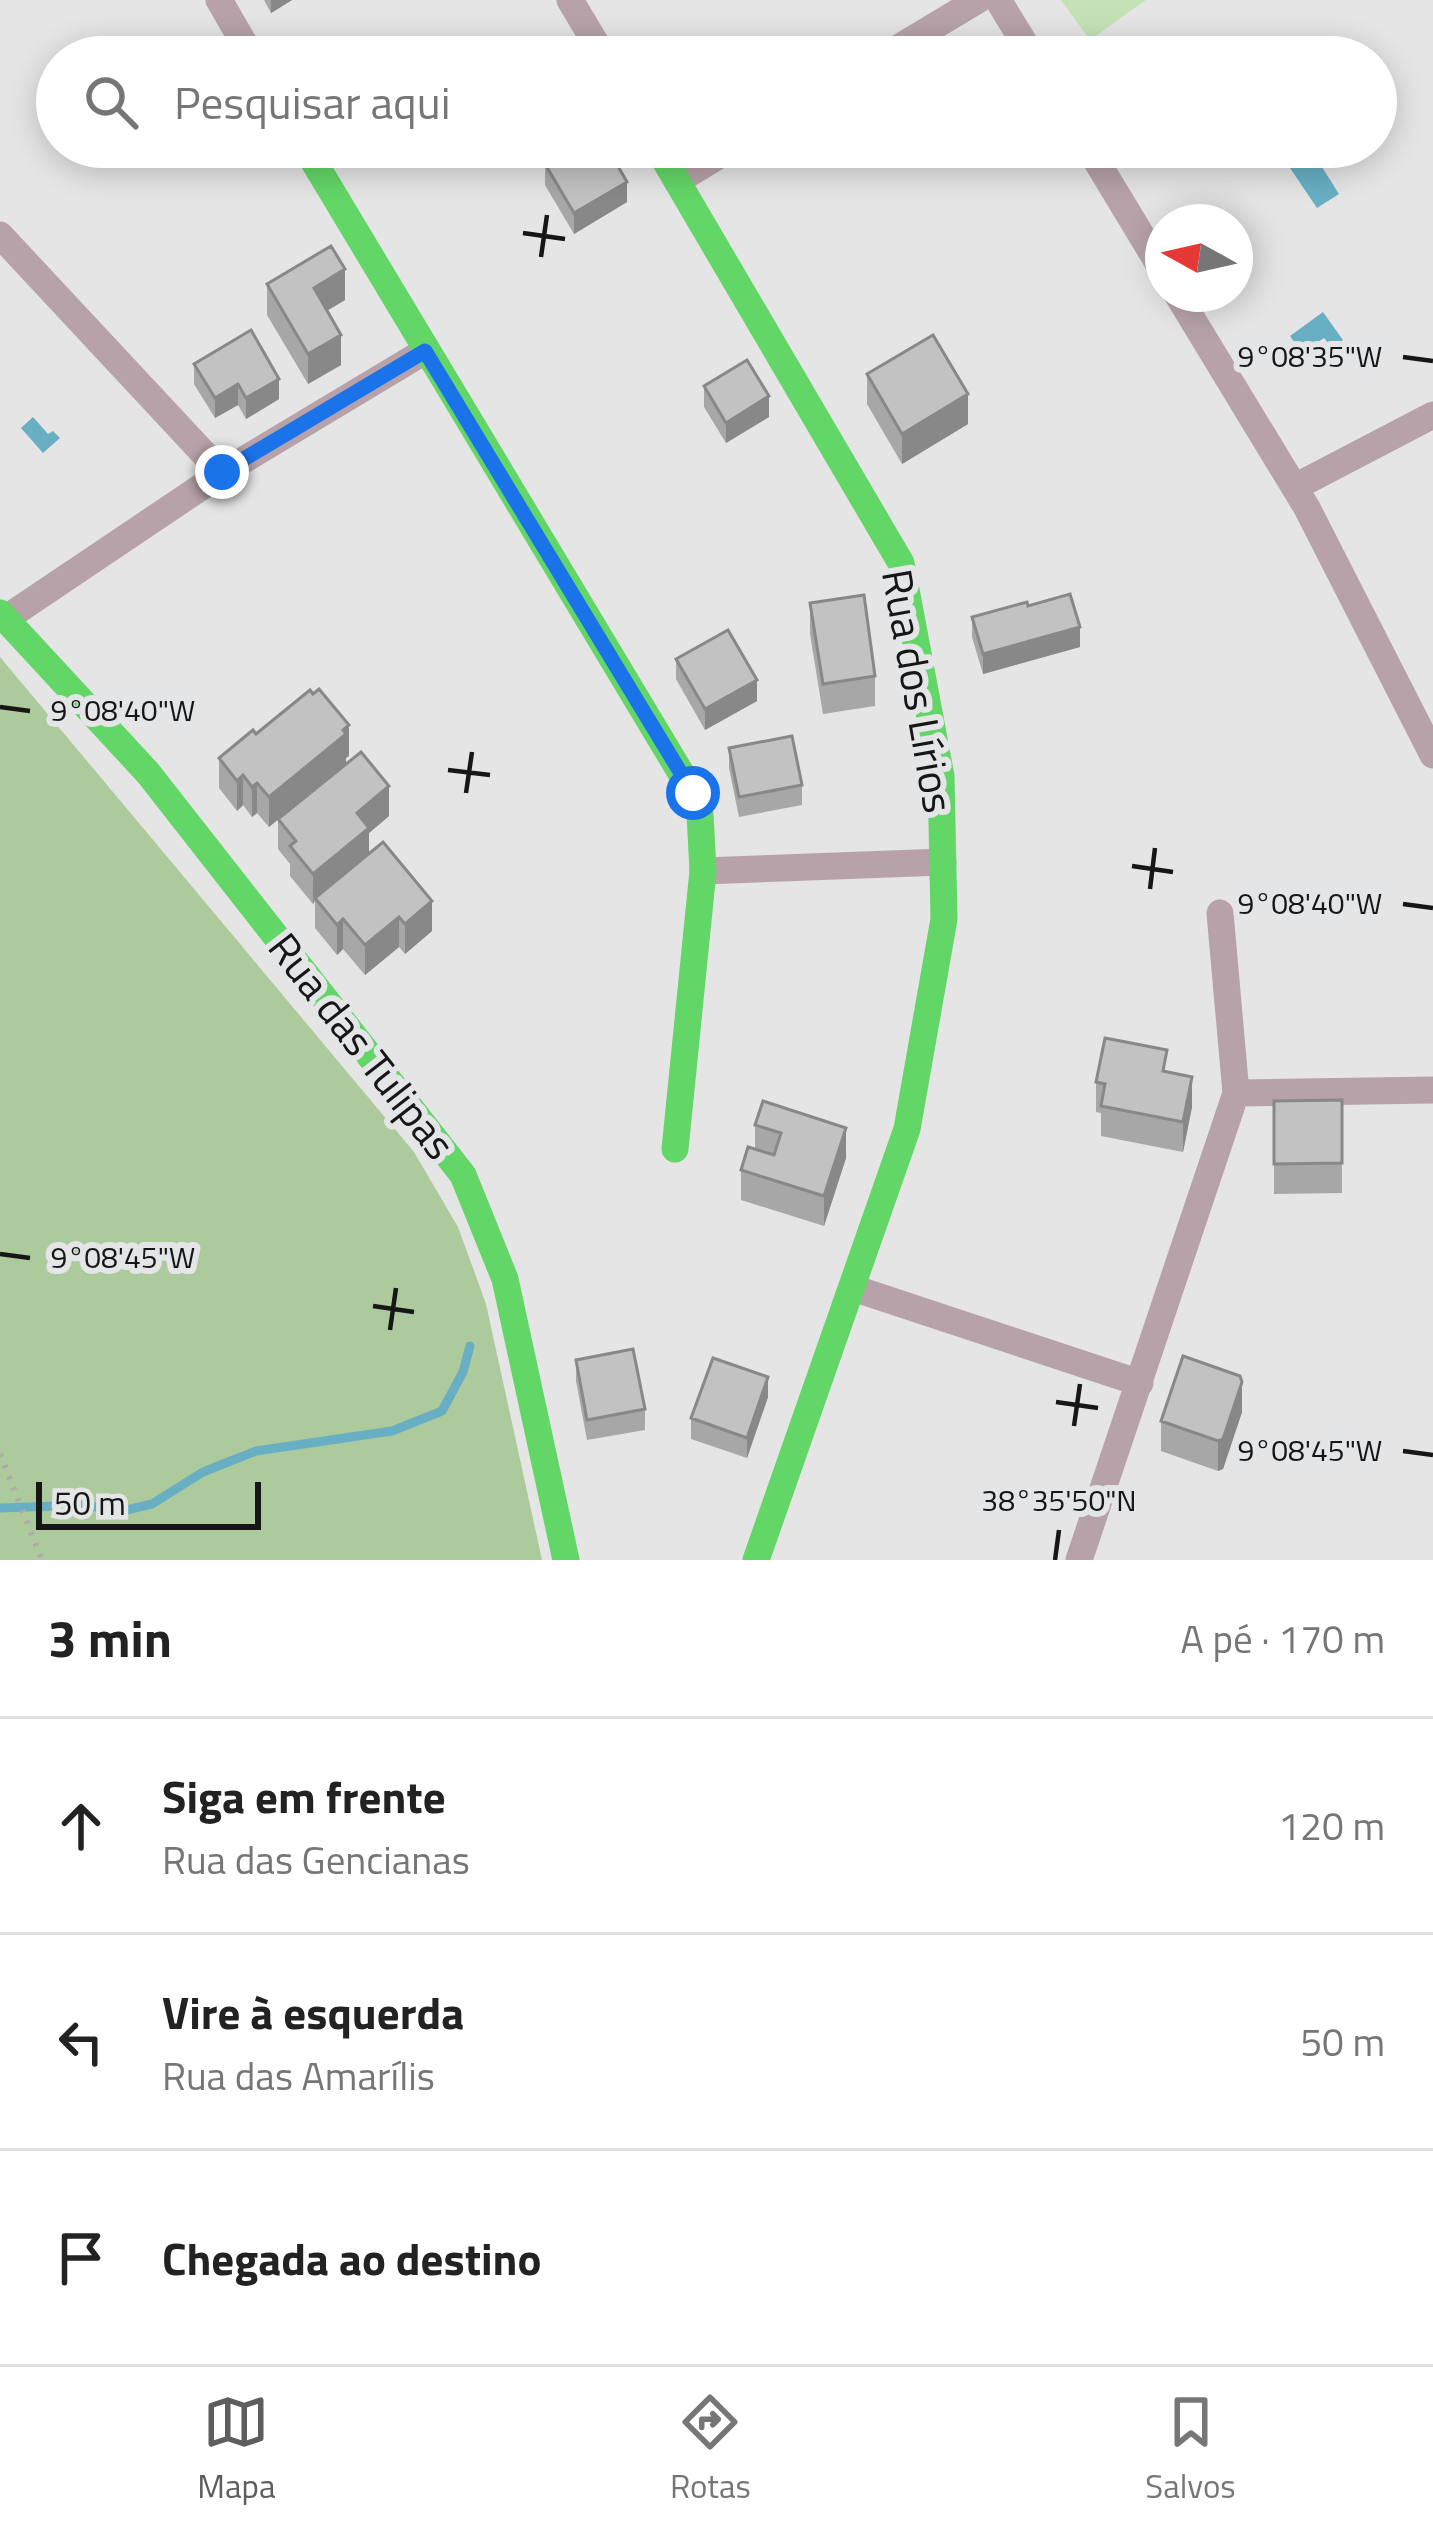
<!DOCTYPE html>
<html lang="pt">
<head>
<meta charset="utf-8">
<style>
  :root { --surface:#fff; --page:#f6f6f6; --text:#222; --muted:#767676; --line:#e0e0e0; --accent:#5e5e5f }
  body { margin:0; font-family:"Titillium Web",sans-serif; background:var(--page); color:var(--text) }
  .compass { position:absolute; left:1145px; top:204px; width:108px; height:108px; border-radius:50%; background:var(--surface); box-shadow:0 6px 30px #0003; rotate:278deg }
  .scale { position:absolute; left:36px; bottom:30px; width:225px; box-sizing:border-box; padding-left:12px; border:6px solid #161617; border-top:0; font-size:33px; line-height:42px; white-space:nowrap; color:#161617; -webkit-text-stroke:9px #e4e5e7; paint-order:stroke }
  .stop { position:absolute; width:36px; height:36px; margin:-27px; border:9px solid #1a73e8; border-radius:50%; background:#fff }
  .stop.end { background:#1a73e8; border-color:#fff; box-shadow:0 3px 12px #0008 }
  .list { margin:0; padding:0; list-style:none }
  h2 { display:flex; justify-content:space-between; align-items:center; height:156px; margin:0; padding:0 48px; font-size:51px }
  h2 small { font-size:39px; font-weight:400; color:var(--muted) }
  .list li { display:grid; grid-template-columns:78px 1fr auto; gap:36px; align-items:center; box-sizing:border-box; height:216px; padding:0 48px; border-top:3px solid var(--line) }
  .list b { display:block; font-size:45px; white-space:nowrap }
  .list p { margin:0; font-size:39px; white-space:nowrap; color:var(--muted) }
  .list em { font-size:39px; font-style:normal; color:var(--muted) }
  .icon { flex:none; width:66px; height:66px; fill:none; stroke:currentColor; stroke-width:2; stroke-linecap:round; stroke-linejoin:round }
  .map { position:relative; flex:none; width:1433px; height:1560px; overflow:hidden }
  .search { position:absolute; background:var(--surface); box-shadow:0 6px 30px #0003; left:36px; right:36px; top:36px; height:132px; display:flex; align-items:center; gap:30px; box-sizing:border-box; padding:0 42px; border-radius:66px; color:var(--muted); font-size:45px }
  .sheet { height:804px; background:var(--surface) }
  nav { display:flex; justify-content:space-around; align-items:center; box-sizing:border-box; height:168px; border-top:3px solid var(--line); background:var(--surface); font-size:33px; color:var(--muted) }
  nav a { display:grid; justify-items:center; gap:6px }
  nav .on { color:var(--accent) }
  .map>svg:first-child { display:block }
  .green { fill:#c5e2b6 }
  .forest { fill:#adca9c }
  .water { fill:#68afc4 }
  .lines { fill:none; stroke-linecap:round; stroke-linejoin:round }
  .stream { stroke:#68afc4; stroke-width:9 }
  .path { stroke:#b2a9ab; stroke-width:6; stroke-dasharray:3 9; stroke-linecap:butt }
  .street { stroke:#b6a2a8; stroke-width:27 }
  .fast { stroke:#63d668; stroke-width:27 }
  .wall { fill:#a7a7a8 }
  .shaded-wall { fill:#888 }
  .building { fill:#c2c2c3; stroke:#888; stroke-width:3 }
  .route { stroke:#1a73e8; stroke-width:15 }
  .ticks { fill:none; stroke:#161617; stroke-width:4.5 }
  .labels { text-anchor:middle; stroke-width:12; stroke-linejoin:round; paint-order:stroke }
  .street-label { font-size:42px; fill:#161617; stroke:#e4e5e7 }
  .ticks-label { font-size:30px; text-anchor:middle; fill:#161617; stroke:#e4e5e7; stroke-width:12; stroke-linejoin:round; paint-order:stroke }
</style>
</head>
<body>
<div class="map">
<svg width="1433" height="1560" viewBox="0 0 1433 1560">
  <rect width="100%" height="100%" fill="#e5e5e6"/>
  <path class="green" d="M1061,0H1146L1090,40Z"/>
  <path class="forest" d="M0,657L414,1152L458,1227L486,1304L542,1560H0Z"/>
  <path class="water" d="M1310,147L1318,148L1322,167L1339,194L1317,208L1286,162Z
    M1323,312L1343,340L1332,348L1324,338L1302,353L1290,336Z
    M33,417L48,434L53,431L60,438L43,453L21,428Z"/>
  <g class="lines">
    <path class="stream" d="M0,1508L84,1505L122,1511L152,1504L203,1472L256,1451L392,1431L442,1411L463,1372L470,1346"/>
    <path class="path" d="M0,1454L42,1560"/>
    <path class="street" d="M219,0L252,57
      M570,0L604,57
      M998,0L1033,57
      M883,57L978,0
      M1088,147L1163,271
      M677,181L733,147
      M0,235L222,473
      M1177,294L1307,508L1433,755
      M1295,487L1433,415
      M5,619L222,473L425,351
      M703,871L943,862
      M1236,1093L1433,1090
      M853,1288L1140,1383
      M1079,1560L1236,1093L1220,913"/>
    <path class="fast" d="M305,147L693,793L700,814L703,871L675,1149
      M657,147L901,563L941,776L944,919L907,1129L756,1560
      M0,613L148,773L463,1175L505,1279L566,1560"/>
  </g>
  <path class="wall" d="M264,0H292L271,13Z
    M523,147H560L533,163Z
    M545,164L627,202L574,234L545,185Z
    M267,284L345,300L327,311L341,365L308,384L267,315Z
    M194,364L279,399L246,419L238,405L215,418L194,384Z
    M867,374L968,424L902,464L867,404Z
    M704,386L769,417L726,443L704,407Z
    M810,603L875,676V706L823,714L810,634Z
    M972,617L1080,647L983,674L972,637Z
    M676,659L757,701L705,730L676,679Z
    M729,748L802,785V805L739,817L729,768Z
    M349,756L346,758V764L389,816L369,833V853L432,931L405,954L399,947L365,975L343,949L337,955L315,928V902L313,904L290,876V864L278,849V819L269,827L257,813L252,817L243,805L237,811L219,788V758Z
    M1167,1072L1192,1107L1183,1152L1101,1136V1113L1096,1112V1082Z
    M1342,1100V1193L1274,1194V1101Z
    M763,1101L846,1158L824,1226L741,1200V1170L755,1149V1125Z
    M576,1360L645,1409V1430L587,1440L576,1381Z
    M768,1397L747,1458L691,1439V1418Z
    M1242,1412L1223,1469L1218,1471L1161,1451V1421Z"/>
  <path class="shaded-wall" d="M271,0H292L271,13Z
    M533,147H560L533,163Z
    M627,182V202L574,234V213Z
    M345,269V300L314,318V288Z
    M341,335V365L308,384V354Z
    M279,379V399L246,419V398Z
    M238,384V405L215,418V398Z
    M968,394V424L902,464V434Z
    M769,396V417L726,443V423Z
    M1080,627V647L983,674V654Z
    M757,680V701L705,730V709Z
    M349,725V756L346,758V764L269,827V797Z
    M243,775V805L237,811V781Z
    M257,783V813L252,817V787Z
    M389,786V816L369,833V858L315,898L313,904V874L357,813Z
    M432,901V931L405,954V924Z
    M399,917V947L365,975V945Z
    M343,919V949L337,955V925Z
    M1192,1077V1107L1183,1152V1122Z
    M846,1128V1158L824,1226V1196Z
    M768,1377V1397L747,1458V1438Z
    M1242,1382V1412L1223,1469L1218,1471V1441Z"/>
  <path class="building" d="M575,147H607L627,182L574,213L545,164Z
    M331,246L345,269L314,288L341,335L308,354L267,284Z
    M251,330L279,379L246,398L238,384L215,398L194,364Z
    M933,335L968,394L902,434L867,374Z
    M747,360L769,396L726,423L704,386Z
    M1070,594L1080,627L983,654L972,617L1027,602L1028,606Z
    M864,595L875,676L823,684L810,603Z
    M728,630L757,680L705,709L676,659Z
    M319,689L349,725L343,730L346,734L269,797L257,783L252,787L243,775L237,781L219,758L253,730L256,734L310,690L313,694Z
    M792,736L802,785L739,797L729,748Z
    M361,752L389,786L357,813L369,828L313,874L290,846L296,841L278,819Z
    M383,842L432,901L405,924L399,917L365,945L343,919L337,925L315,898Z
    M1105,1038L1167,1050L1163,1071L1192,1077L1183,1122L1101,1106L1105,1084L1096,1082Z
    M1342,1100V1163L1274,1164V1101Z
    M763,1101L846,1128L824,1196L741,1170L748,1147L774,1155L781,1133L755,1125Z
    M633,1349L645,1409L587,1420L576,1360Z
    M1183,1356L1240,1376L1242,1382L1223,1439L1218,1441L1161,1421Z
    M713,1358L768,1377L747,1438L691,1418Z"/>
  <g class="lines">
    <path class="route" d="M222,472L425,351L693,793"/>
  </g>
  <path class="ticks" d="M523,233L565,239M541,257L547,215M1403,357L1433,361M0,707L30,711M448,770L490,775M466,793L472,752M1132,866L1173,872M1150,889L1155,848M1403,904L1433,908M0,1254L30,1258M373,1306L414,1312M390,1330L396,1288M1056,1402L1098,1408M1074,1426L1080,1384M1403,1451L1433,1455M1055,1560L1059,1530"/>
  <g class="labels">
    <g class="street-label">
      <text transform="translate(918 691) rotate(80)" y="15">Rua dos Lírios</text>
      <text transform="translate(362 1046) rotate(52)" y="15">Rua das Tulipas</text>
    </g>
  </g>
  <g class="ticks-label">
    <text x="1310" y="367">9°08'35"W</text>
    <text x="123" y="721">9°08'40"W</text>
    <text x="1310" y="914">9°08'40"W</text>
    <text x="123" y="1268">9°08'45"W</text>
    <text x="1310" y="1461">9°08'45"W</text>
    <text x="1059" y="1511">38°35'50"N</text>
  </g>
</svg>
<svg class="compass" viewBox="-18 -18 36 36"><path d="M0-13l5 13h-10z" fill="#e53935"/><path d="M0 13l5-13h-10z" fill="#767676"/></svg>
<div class="scale">50 m</div>
<div class="stop" style="left:693px;top:793px"></div>
<div class="stop end" style="left:222px;top:472px"></div>
<div class="search"><svg class="icon" aria-label="search" viewBox="0 0 24 24"><circle cx="10" cy="10" r="6"/><path d="M15 15l6 6"/></svg>Pesquisar aqui</div>
</div>
<section class="sheet">
<h2>3 min<small>A pé · 170 m</small></h2>
<ul class="list">
<li><svg class="icon" aria-label="ahead" viewBox="0 0 24 24"><path d="M12 20V5M6 11l6-6 6 6"/></svg><div><b>Siga em frente</b><p>Rua das Gencianas</p></div><em>120 m</em></li>
<li><svg class="icon" aria-label="left" viewBox="0 0 24 24"><path d="M17 20v-9H6M10 6l-5 5 5 5"/></svg><div><b>Vire à esquerda</b><p>Rua das Amarílis</p></div><em>50 m</em></li>
<li><svg class="icon" aria-label="arrive" viewBox="0 0 24 24"><path d="M6 21V4h12l-3 4 3 4H6"/></svg><div><b>Chegada ao destino</b></div></li>
</ul>
</section>
<nav>
<a class="on"><svg class="icon" aria-label="map" viewBox="0 0 24 24"><path d="M3 6l6-2 6 2 6-2v14l-6 2-6-2-6 2zM9 4v14M15 6v14"/></svg>Mapa</a>
<a><svg class="icon" aria-label="directions" viewBox="0 0 24 24"><path d="M12 3l9 9-9 9-9-9zM9 14v-3h6M13 9l2 2-2 2"/></svg>Rotas</a>
<a><svg class="icon" aria-label="saved" viewBox="0 0 24 24"><path d="M7 4h10v16l-5-4-5 4z"/></svg>Salvos</a>
</nav>
</body>
</html>
